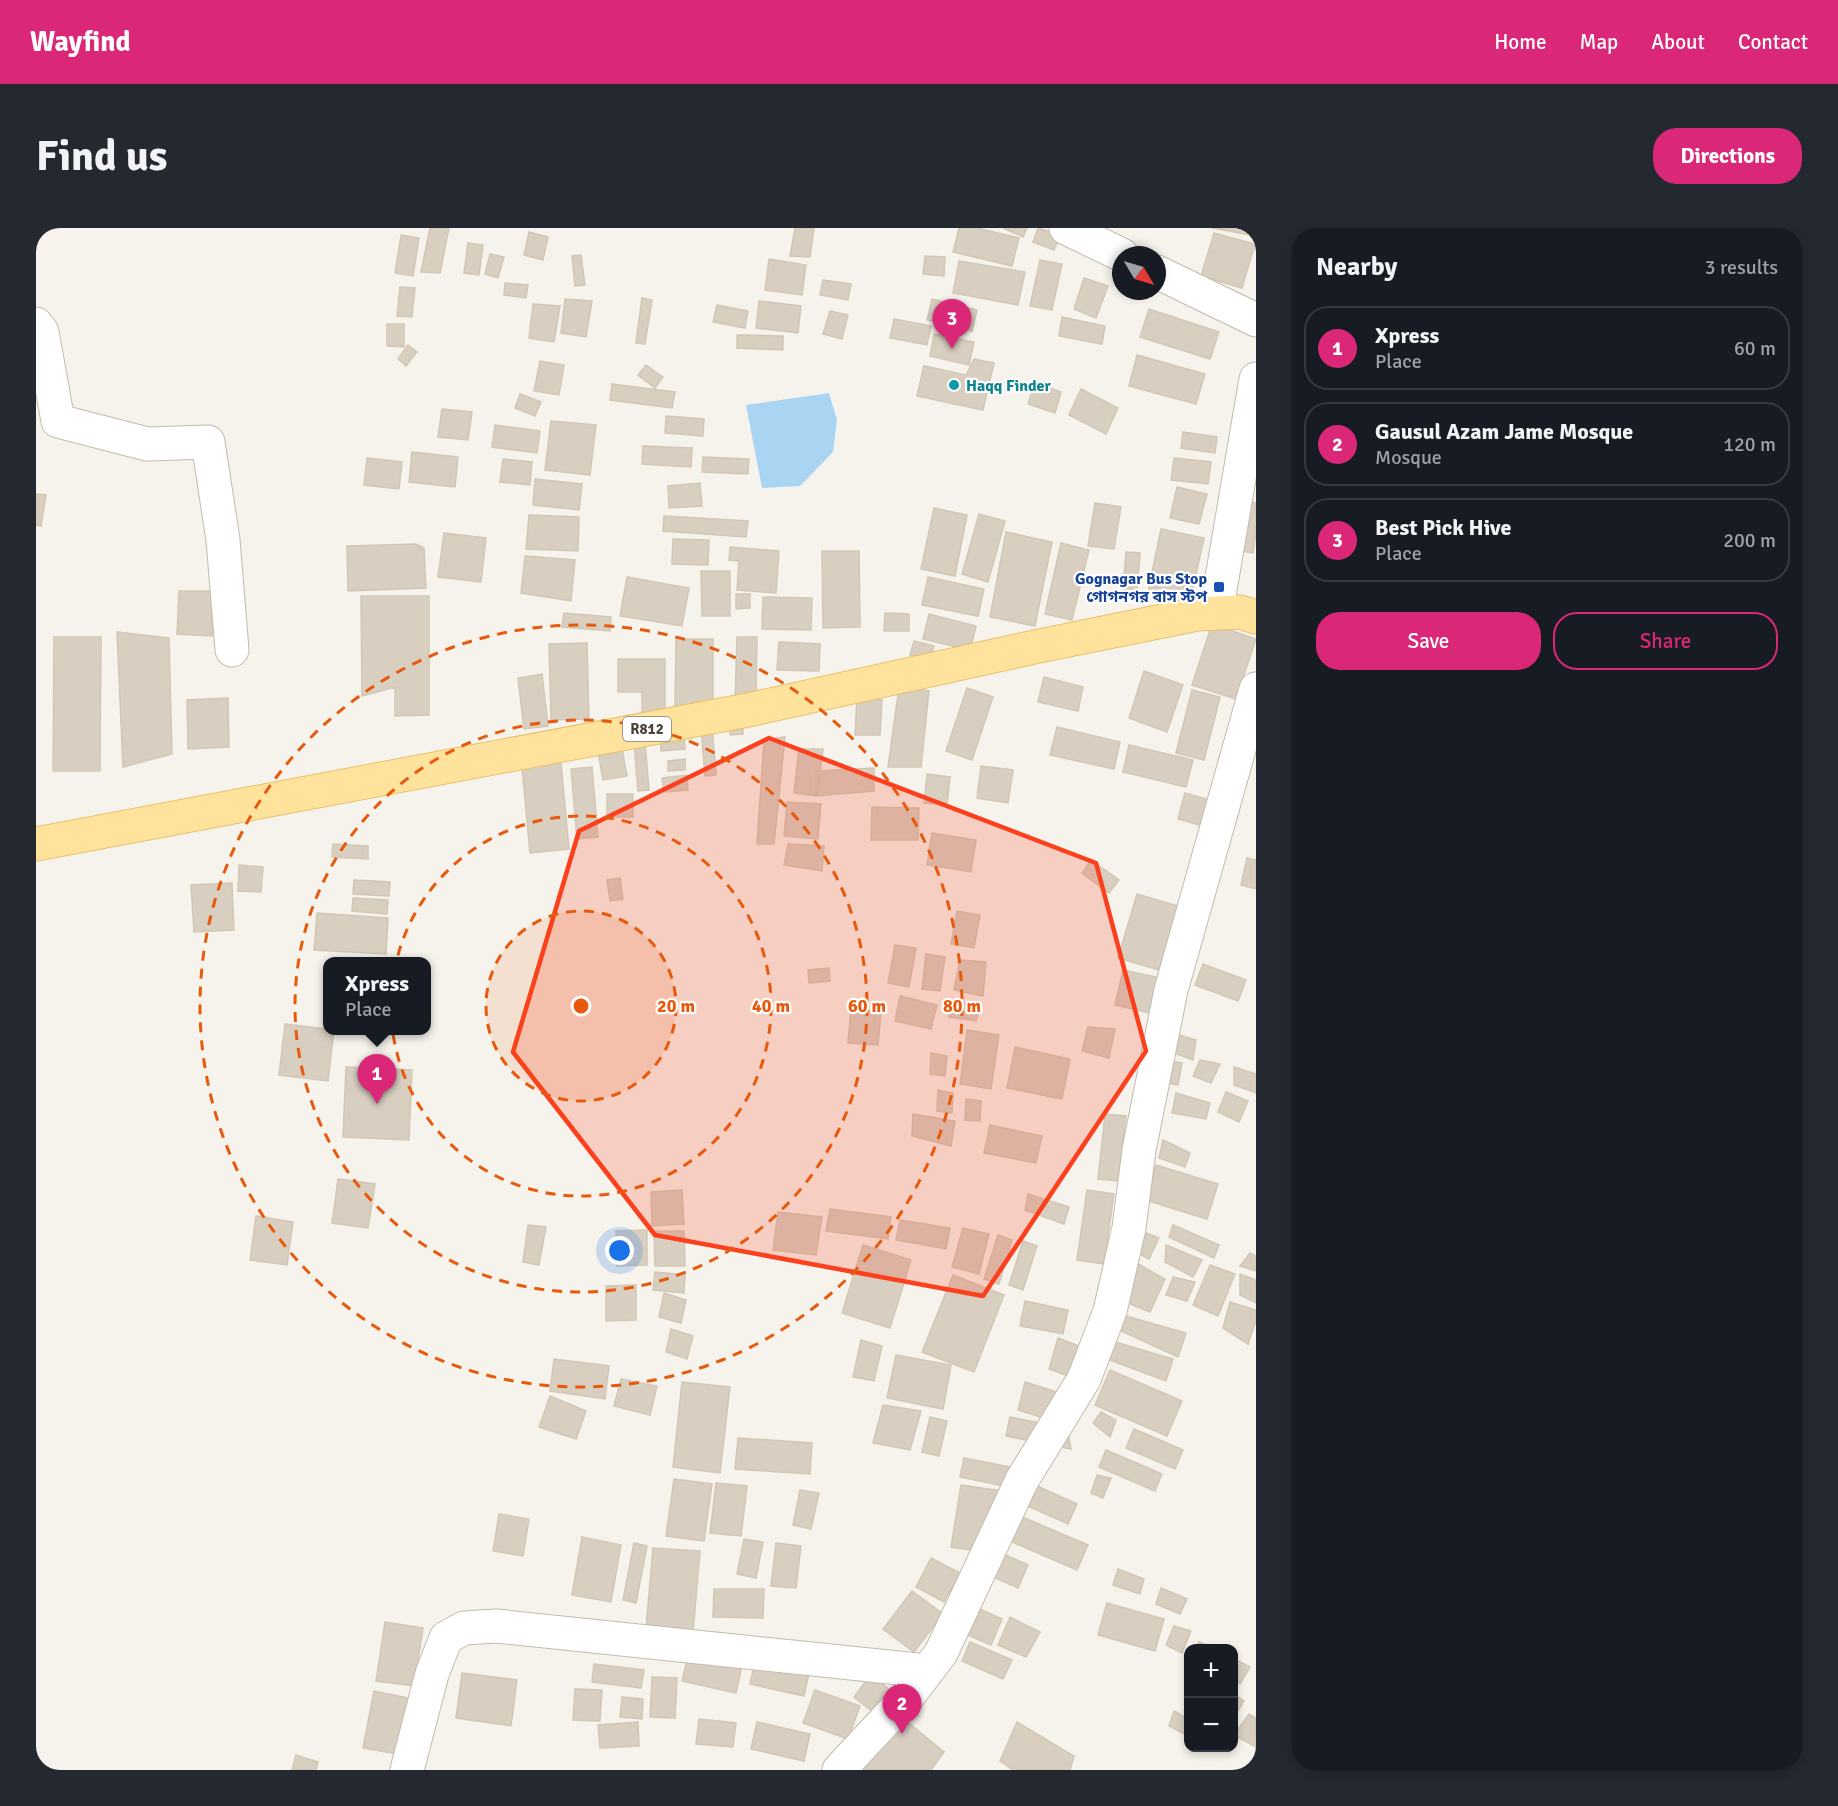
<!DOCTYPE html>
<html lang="en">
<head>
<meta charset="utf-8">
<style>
  :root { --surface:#171b24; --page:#242831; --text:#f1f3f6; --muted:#9ea1a6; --line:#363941; --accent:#db2777 }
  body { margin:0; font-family:Signika,"Noto Sans Bengali",sans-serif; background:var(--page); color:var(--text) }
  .controls { position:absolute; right:18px; bottom:18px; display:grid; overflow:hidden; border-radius:12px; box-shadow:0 3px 9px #0003 }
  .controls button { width:54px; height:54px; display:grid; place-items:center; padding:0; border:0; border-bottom:2px solid var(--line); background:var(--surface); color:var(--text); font:30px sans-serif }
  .compass { position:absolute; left:1076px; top:18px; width:54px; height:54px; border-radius:50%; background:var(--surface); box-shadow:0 3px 9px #0003; rotate:128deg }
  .you { position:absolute; left:584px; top:1023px; width:21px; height:21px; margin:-15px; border:4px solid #fff; border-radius:50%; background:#1a73e8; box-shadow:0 0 0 9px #1a73e833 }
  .badge { display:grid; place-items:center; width:39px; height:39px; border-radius:50%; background:var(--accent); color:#fff; font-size:20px; font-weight:700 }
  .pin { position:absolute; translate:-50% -50px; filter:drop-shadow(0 2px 3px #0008) }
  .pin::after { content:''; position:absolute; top:32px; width:21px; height:18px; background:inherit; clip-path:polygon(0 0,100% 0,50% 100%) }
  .popup { position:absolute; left:287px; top:729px; width:108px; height:78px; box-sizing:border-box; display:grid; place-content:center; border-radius:12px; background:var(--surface); filter:drop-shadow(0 2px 4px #0005); font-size:20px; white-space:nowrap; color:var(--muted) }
  .popup b { font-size:22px; color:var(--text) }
  .popup::after { content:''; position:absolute; left:50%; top:100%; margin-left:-12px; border:12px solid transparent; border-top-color:var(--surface) }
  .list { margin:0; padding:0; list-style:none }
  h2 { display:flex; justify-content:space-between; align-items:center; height:78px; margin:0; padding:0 24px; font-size:26px }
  h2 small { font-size:20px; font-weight:400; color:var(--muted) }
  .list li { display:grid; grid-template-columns:39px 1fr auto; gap:18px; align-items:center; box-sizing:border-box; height:84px; margin:0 12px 12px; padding:0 12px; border:2px solid var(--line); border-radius:24px }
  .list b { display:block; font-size:22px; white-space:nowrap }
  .list p { margin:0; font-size:20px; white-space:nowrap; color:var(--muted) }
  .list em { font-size:20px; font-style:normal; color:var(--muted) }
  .actions { display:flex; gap:12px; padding:18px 24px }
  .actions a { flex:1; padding:14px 0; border:2px solid var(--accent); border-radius:24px; text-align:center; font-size:21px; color:var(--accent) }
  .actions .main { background:var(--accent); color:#fff }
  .map { position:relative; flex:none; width:1220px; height:1542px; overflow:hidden; border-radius:24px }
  header { display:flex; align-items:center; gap:36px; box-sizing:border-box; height:84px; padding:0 30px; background:var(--accent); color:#fff }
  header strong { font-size:28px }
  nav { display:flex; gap:33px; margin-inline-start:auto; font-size:21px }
  .intro { display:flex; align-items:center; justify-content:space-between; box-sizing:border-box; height:144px; padding:0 36px }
  h1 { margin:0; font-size:42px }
  .button { padding:15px 27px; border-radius:24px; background:var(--accent); color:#fff; font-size:21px; font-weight:700 }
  main { display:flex; gap:36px; padding:0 36px }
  aside { flex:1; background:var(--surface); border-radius:24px; box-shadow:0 3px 9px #0003 }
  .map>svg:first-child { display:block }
  .water { fill:#a9d4f2 }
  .building { fill:#d8cfc1; stroke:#d3c7b4; stroke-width:1.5 }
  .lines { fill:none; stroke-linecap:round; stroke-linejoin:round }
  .minor-casing { stroke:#c2bbae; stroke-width:35 }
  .major-casing { stroke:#e6c16a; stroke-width:35 }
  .minor { stroke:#fff; stroke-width:33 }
  .major { stroke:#ffe39c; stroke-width:33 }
  .marked { fill:#fc3f1d; fill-opacity:0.2; stroke:#fc3f1d; stroke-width:4.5; stroke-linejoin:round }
  .ring { fill:none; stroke:#e8590c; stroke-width:3; stroke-dasharray:10 8 }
  .culture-dot { fill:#0f9aa8; stroke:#fff; stroke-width:2 }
  .transit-dot { fill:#1a4fb4; stroke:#fff; stroke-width:2 }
  .labels { text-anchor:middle; stroke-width:4.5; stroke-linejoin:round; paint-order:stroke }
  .shield { fill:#fff; stroke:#817c74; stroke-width:1.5 }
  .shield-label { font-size:15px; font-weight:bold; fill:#4b4439 }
  .culture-label { font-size:16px; font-weight:bold; fill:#0d838f; stroke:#fff; text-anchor:start }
  .transit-label { font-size:16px; font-weight:bold; fill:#164399; stroke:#fff; text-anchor:end }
  .centre { fill:#e8590c; stroke:#fff; stroke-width:3 }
  .ring-label { font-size:18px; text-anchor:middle; font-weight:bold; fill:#e8590c; stroke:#fff; stroke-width:4.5; stroke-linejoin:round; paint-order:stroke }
</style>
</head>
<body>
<header>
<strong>Wayfind</strong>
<nav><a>Home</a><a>Map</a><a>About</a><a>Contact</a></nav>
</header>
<div class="intro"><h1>Find us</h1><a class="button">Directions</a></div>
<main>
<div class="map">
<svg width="1220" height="1542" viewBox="0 0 1220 1542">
  <rect width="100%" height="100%" fill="#f6f3ec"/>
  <path class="water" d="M793,165L801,192L797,224L764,258L726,260L710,177Z"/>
  <path class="building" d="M394,0H413L404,45L385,44Z
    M759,0H778L774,29L754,28Z
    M923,0H941L983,10L976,38L917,24Z
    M967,0H991L987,9Z
    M1002,0L1024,7L1018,22L997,14Z
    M1176,0H1220V8Z
    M493,4L512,9L507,32L488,27Z
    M1178,5L1219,16L1206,60L1165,48Z
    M365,7L383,10L377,48L359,45Z
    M432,15L447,17L443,47L428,45Z
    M454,26L468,29L462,50L449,46Z
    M545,27L549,57L539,58L536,28Z
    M889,28L909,29L908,48L887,46Z
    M733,31L770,37L766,67L729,62Z
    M1004,32L1026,36L1016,82L994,78Z
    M923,33L989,44L982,77L917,65Z
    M1048,50L1072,58L1060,90L1038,81Z
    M787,52L815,56L812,72L784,67Z
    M469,55L492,57L490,70L468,67Z
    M364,59L379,60L376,89L361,88Z
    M606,70L616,72L609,116L600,115Z
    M529,71L556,73L550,109L525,105Z
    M896,71L941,82L936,103L891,92Z
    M723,73L765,78L762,105L720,100Z
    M497,76L524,78L518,114L493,110Z
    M681,77L712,83L709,100L677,94Z
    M1113,81L1183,104L1174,131L1104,109Z
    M794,83L812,87L806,111L787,106Z
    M1026,89L1069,98L1066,116L1023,108Z
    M858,91L895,98L891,117L854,110Z
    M351,96H368V119L351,118Z
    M898,106L938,114L933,137L894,128Z
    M701,107L747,108V122L701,120Z
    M372,117L381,124L370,138L362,131Z
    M1101,127L1169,146L1160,176L1093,158Z
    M938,131L958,135L947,182L881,168L888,138L930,147Z
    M504,133L528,137L523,167L498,163Z
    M610,137L627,149L619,160L602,147Z
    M999,155L1025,164L1019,185L992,176Z
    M576,156L639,164L636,180L574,172Z
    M1045,161L1082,180L1070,206L1033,187Z
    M484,166L505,174L499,188L479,180Z
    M406,181L436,184L432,212L402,209Z
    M630,188L668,191L667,208L629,205Z
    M515,193L560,197L554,247L509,242Z
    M459,197L504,203L501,225L456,219Z
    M1147,204L1181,209L1179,225L1145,220Z
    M607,218L656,220L655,239L606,236Z
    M376,224L422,229L419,259L373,254Z
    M667,229L713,231L712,246L666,244Z
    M331,230L366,234L363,261L328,257Z
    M1138,230L1175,234L1172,256L1135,252Z
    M467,231L496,234L494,257L464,254Z
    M499,251L546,256L543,282L497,277Z
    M664,255L666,278L633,280L632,258Z
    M1141,259L1171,266L1163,296L1134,290Z
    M0,266L10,267L5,298L0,297Z
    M1203,270L1220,275V304L1217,325L1198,322Z
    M1059,275L1085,279L1078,321L1052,318Z
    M898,280L931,287L919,348L885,341Z
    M943,286L969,293L952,354L926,346Z
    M493,287L543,289L542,323L490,321Z
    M628,288L712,293L710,309L627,303Z
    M1125,301L1168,310L1154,373L1112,364Z
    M970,304L1016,314L999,398L954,389Z
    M408,305L450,310L445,354L402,349Z
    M637,311L673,312L672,337L636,336Z
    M1025,315L1053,322L1036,392L1009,386Z
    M380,316L388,320L390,360L312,363L311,318Z
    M694,319L743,323L740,365L701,362L703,333L693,332Z
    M786,323H823L824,399L787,400Z
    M1090,324L1104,325L1101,363L1087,362Z
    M489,328L539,332L535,373L485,365Z
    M665,343H694V388H666Z
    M591,349L653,360L646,398L584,388Z
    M892,349L948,361L942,388L886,377Z
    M143,363H177L176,408L141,406Z
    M700,366H714V380L700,381Z
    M325,368H393V487L359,488V459L326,468Z
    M727,369L776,370L775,402L726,401Z
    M528,385L575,389L574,403L526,399Z
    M849,385L873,386V403H848Z
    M893,386L940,398L934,422L887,411Z
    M1176,396L1220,411L1200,471L1156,457Z
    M81,404L133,410L136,526L87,539Z
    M18,409H65L64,543H17Z
    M701,409H721L720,474H699Z
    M640,411H677V479H639Z
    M878,413L898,418L894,432L874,427Z
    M743,414L784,416L783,443L741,442Z
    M551,415L553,491L515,492L513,416Z
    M582,431H629V484H606V464H582Z
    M1108,443L1147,457L1131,504L1093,490Z
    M506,446L512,498L488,501L482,450Z
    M1008,449L1047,459L1042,483L1002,474Z
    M863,459L893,463L885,539H852Z
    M931,460L957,469L936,532L910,523Z
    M1156,462L1184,469L1168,532L1140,525Z
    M192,470L193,519L152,521L151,472Z
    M821,470L846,472L844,507H819Z
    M707,495V506L694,507V496Z
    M676,498L680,547L669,548L665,500Z
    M1021,499L1084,514L1078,541L1014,527Z
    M648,505L649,521L625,523L624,507Z
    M749,509L738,616H721L728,512Z
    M609,514L613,562L602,563L598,515Z
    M1093,517L1157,532L1150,559L1087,544Z
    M586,520L591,548L567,552L562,524Z
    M763,521H787L781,568L758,565Z
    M649,531V542L632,543V533Z
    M525,535L533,621L494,625L486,539Z
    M945,538L977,542L972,575L941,570Z
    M556,539L562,609L541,611L535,541Z
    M838,540V563L780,568V543Z
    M891,546L914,549L911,577L888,575Z
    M651,547L652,562L628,564L626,550Z
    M1149,565L1199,579L1192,605L1142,591Z
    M571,566H597V589H571Z
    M751,574L785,576L782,611L748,608Z
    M836,579L883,580L882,612H835Z
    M896,605L940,612L935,644L891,637Z
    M297,616L332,618V631L296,629Z
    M752,616L788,618L786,643L748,637Z
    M1211,630L1220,632V661L1205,657Z
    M1055,632L1083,652L1073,665L1046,645Z
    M203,637L227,639L225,664L202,663Z
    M584,650L587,671L574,673L571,652Z
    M318,652L354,654L353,668L317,666Z
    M196,655L198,702L158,704L155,657Z
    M1101,666L1169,686L1150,750L1082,730Z
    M317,670L352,672L351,686L316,683Z
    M921,683L944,687L938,720L915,716Z
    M281,685L352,690L350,726L278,722Z
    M859,717L880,720L873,759L852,755Z
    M890,726L909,729L904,763L886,761Z
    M924,732L950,734L947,768L918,762Z
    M1167,736L1210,752L1202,773L1159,757Z
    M793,740L794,753L773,755L772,742Z
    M1087,742L1139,753L1131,789L1079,777Z
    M864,768L901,777L895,801L859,793Z
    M914,772L944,777L940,793L913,789Z
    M815,780L845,783L842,817L812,815Z
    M249,796L298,802L292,853L243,847Z
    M1052,799L1079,801L1073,830L1046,823Z
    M931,802L963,807L955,861L924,856Z
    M1133,804L1160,812L1157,832L1127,821Z
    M979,819L1034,831L1026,871L971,860Z
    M895,825L911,828L909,848L894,846Z
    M1164,832L1184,836L1175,855L1157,848Z
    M1132,833L1146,835L1142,857L1126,854Z
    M310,839L376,842L373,912L307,909Z
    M1198,839L1220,846V865L1198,857Z
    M902,862L917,865L916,885L901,883Z
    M1190,864L1212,873L1203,894L1182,884Z
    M1140,865L1174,875L1170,891L1136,885Z
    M930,871L945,873L944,893L929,892Z
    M877,886L919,893L915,918L876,908Z
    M1069,886L1090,888L1082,953L1062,951Z
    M954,897L1006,908L1000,935L948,925Z
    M1127,912L1154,925L1149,939L1123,930Z
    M1120,937L1182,956L1171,991L1109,972Z
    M302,951L339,956L332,1000L296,995Z
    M646,962L648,996L616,998L615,964Z
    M1051,962L1078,966L1068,1036L1041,1032Z
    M992,966L1033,979L1028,996L989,982Z
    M794,981L855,989L852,1011L790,1003Z
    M742,984L786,989L780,1027L737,1022Z
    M220,988L257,994L251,1037L214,1032Z
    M864,992L914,1000L910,1021L860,1012Z
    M492,997L510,999L503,1037L487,1034Z
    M1137,997L1183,1017L1178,1030L1133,1009Z
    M927,1000L953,1006L943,1046L916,1039Z
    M611,1002V1037L581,1038L580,1003Z
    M618,1003H648L649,1038H619Z
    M1105,1003L1123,1010L1113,1031L1098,1023Z
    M962,1007L976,1012L963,1056L948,1051Z
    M987,1013L1001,1018L987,1062L973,1057Z
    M827,1017L875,1032L854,1100L806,1085Z
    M1130,1017L1166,1032L1157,1049L1129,1034Z
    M1214,1025L1220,1028V1043L1204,1038Z
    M1102,1036L1129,1051L1114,1084L1087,1073Z
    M1174,1037L1199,1046L1182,1088L1157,1077Z
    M619,1044L649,1047L648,1065L617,1062Z
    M1204,1046L1220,1052V1075L1204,1067Z
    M917,1047L968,1067L938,1144L886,1124Z
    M1137,1049L1159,1054L1151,1073L1130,1067Z
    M600,1057V1092L570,1093V1058Z
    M628,1065L650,1072L645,1095L623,1089Z
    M989,1073L1032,1082L1027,1106L984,1098Z
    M1194,1074L1220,1082V1093L1212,1116L1187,1100Z
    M1083,1086L1150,1105L1142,1129L1079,1100Z
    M635,1101L657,1108L651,1131L630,1124Z
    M1022,1110L1061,1125L1052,1155L1013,1141Z
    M825,1112L846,1118L838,1153L817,1149Z
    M1076,1113L1137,1131L1130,1153L1071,1131Z
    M860,1127L915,1137L907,1181L851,1170Z
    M518,1131L573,1138L569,1171L514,1163Z
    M1074,1142L1146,1173L1131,1208L1059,1177Z
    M585,1151L621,1158L614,1187L578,1178Z
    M646,1154L694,1159L684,1245L637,1239Z
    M989,1154L1040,1170L1033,1198L982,1182Z
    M514,1168L550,1183L540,1211L503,1199Z
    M847,1177L885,1183L874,1222L837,1215Z
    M1065,1184L1080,1192L1074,1209L1057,1195Z
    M894,1189L911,1193L903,1228L886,1224Z
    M974,1189L1031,1200L1035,1221L970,1208Z
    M1098,1201L1147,1222L1139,1241L1090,1220Z
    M702,1210L776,1215L774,1246L699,1241Z
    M1070,1222L1126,1246L1119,1263L1063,1239Z
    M928,1230L985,1241L987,1262L924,1249Z
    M1061,1247L1075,1250L1067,1270L1055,1265Z
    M638,1251L676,1256L668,1313L630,1308Z
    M992,1254L1041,1276L1032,1296L983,1274Z
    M680,1255L711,1258L705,1308L674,1305Z
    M925,1257L973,1264L964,1326L915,1319Z
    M764,1262L783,1265L775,1301L757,1297Z
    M463,1286L493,1291L487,1328L457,1323Z
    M984,1288L1052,1317L1041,1342L974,1313Z
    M546,1309L585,1317L575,1374L536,1367Z
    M708,1311L727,1314L720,1350L701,1346Z
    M598,1315L611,1318L600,1375L587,1372Z
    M740,1315L765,1318L760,1360L735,1358Z
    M617,1320L664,1323L657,1404L610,1400Z
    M965,1325L992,1337L982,1360L955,1348Z
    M895,1330L924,1345L908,1374L880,1359Z
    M1082,1341L1108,1351L1104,1366L1077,1357Z
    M1125,1360L1151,1371L1144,1386L1120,1376Z
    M678,1361H728L727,1390L677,1389Z
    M876,1363L907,1386L878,1424L847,1401Z
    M1071,1375L1128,1391L1119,1423L1062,1407Z
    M944,1381L966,1391L955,1417L932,1407Z
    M974,1389L1004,1404L990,1429L962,1417Z
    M349,1394L387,1400L378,1458L340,1453Z
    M1138,1398L1155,1403L1146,1425L1130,1417Z
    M934,1414L976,1432L967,1451L926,1433Z
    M1163,1414L1177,1420H1160Z
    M653,1425L706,1437L700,1465L646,1453Z
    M720,1429L774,1441L768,1468L714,1456Z
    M1198,1431L1214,1439L1204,1456L1198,1452Z
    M558,1436L608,1442L605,1460L556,1454Z
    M426,1445L481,1452L475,1498L420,1490Z
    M835,1446L854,1462L837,1484L818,1469Z
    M616,1449L641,1450L639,1490L614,1489Z
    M539,1461L566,1462L564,1493L537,1492Z
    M779,1462L824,1478L812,1511L767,1495Z
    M338,1463L377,1471L366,1527L327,1520Z
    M1198,1466L1208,1473L1200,1486L1198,1484Z
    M586,1469L607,1471L606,1491L584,1489Z
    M1138,1483L1152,1491V1508L1133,1498Z
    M1213,1486L1220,1490V1519L1198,1507Z
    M863,1487L908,1524L895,1542H813Z
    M663,1491L700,1495L697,1519L660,1516Z
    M602,1494L603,1518L564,1520L562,1497Z
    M721,1494L774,1506L768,1533L715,1521Z
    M981,1494L1038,1528L1034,1542H977L964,1533Z
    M260,1527L282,1534L280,1542H256Z"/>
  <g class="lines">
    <g class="minor-casing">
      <path id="minor" d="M1030,0L1086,27
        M1121,44L1220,92
        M0,96L6,104L22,193L111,216L172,214L187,312L196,422
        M1180,385L1220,151
        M371,1542L396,1446L410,1410L428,1400L460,1398L891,1443
        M803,1542L873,1467L905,1425L986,1252L1048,1151L1074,1083L1093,1000L1103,922L1135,762L1220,461"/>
    </g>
    <g class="major-casing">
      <path id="major" d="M0,616L712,482L1003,418L1161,386L1204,384L1220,389"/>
    </g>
    <use href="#minor" class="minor"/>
    <use href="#major" class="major"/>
  </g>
  <path class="marked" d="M733,510L1060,635L1110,823L947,1068L619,1007L477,824L543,603Z"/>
  <circle cx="545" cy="778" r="95" fill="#e8590c" fill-opacity=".12"/>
  <g class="ring">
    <circle cx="545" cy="778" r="95"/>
    <circle cx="545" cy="778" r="190"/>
    <circle cx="545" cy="778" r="286"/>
    <circle cx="545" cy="778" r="381"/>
  </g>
  <circle class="culture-dot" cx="918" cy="157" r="6"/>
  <rect class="transit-dot" x="1177" y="353" width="12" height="12" rx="3"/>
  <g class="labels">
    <rect class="shield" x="587" y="489" width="48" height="24" rx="4.5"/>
    <g class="shield-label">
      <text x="611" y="506">R812</text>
    </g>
    <g class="culture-label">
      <text x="930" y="163">Haqq Finder</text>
    </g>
    <g class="transit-label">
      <text x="1171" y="356">Gognagar Bus Stop<tspan x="1171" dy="18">গোগনগর বাস স্টপ</tspan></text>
    </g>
  </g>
  <circle cx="545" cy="778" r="9" class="centre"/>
  <g class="ring-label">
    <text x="640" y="784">20 m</text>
    <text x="735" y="784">40 m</text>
    <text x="831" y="784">60 m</text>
    <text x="926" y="784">80 m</text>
  </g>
</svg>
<div class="controls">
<button>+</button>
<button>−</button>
</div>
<svg class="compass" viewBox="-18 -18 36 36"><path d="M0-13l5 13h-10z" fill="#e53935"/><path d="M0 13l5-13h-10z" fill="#9ea1a6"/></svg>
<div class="you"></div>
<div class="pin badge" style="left:341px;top:876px">1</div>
<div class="popup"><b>Xpress</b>Place</div>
<div class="pin badge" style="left:866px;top:1506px">2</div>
<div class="pin badge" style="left:916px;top:121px">3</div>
</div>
<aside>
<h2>Nearby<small>3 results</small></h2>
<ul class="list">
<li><span class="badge">1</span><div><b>Xpress</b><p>Place</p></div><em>60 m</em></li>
<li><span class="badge">2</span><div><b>Gausul Azam Jame Mosque</b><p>Mosque</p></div><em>120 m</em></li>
<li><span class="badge">3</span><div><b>Best Pick Hive</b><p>Place</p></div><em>200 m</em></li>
</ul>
<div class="actions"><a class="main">Save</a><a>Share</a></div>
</aside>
</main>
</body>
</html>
